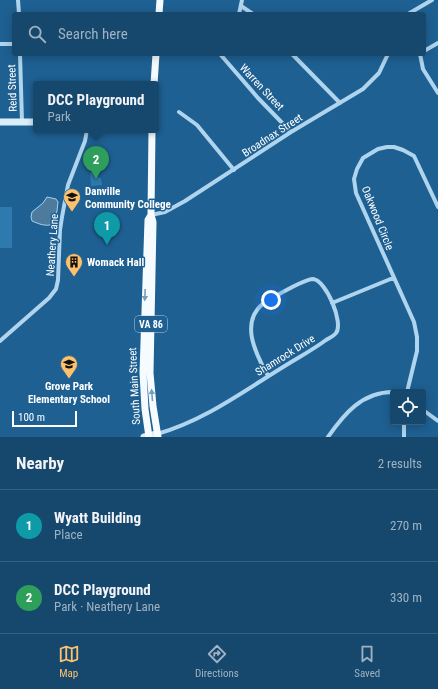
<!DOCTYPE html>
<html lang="en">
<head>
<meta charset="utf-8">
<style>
  :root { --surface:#16486e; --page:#1f4f73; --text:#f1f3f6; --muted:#9eb2c2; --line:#356081; --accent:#fdc16e }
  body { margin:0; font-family:"Roboto Condensed",sans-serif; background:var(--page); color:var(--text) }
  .controls { position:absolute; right:12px; bottom:12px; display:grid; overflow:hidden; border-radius:4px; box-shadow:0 2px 10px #0003 }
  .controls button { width:36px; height:36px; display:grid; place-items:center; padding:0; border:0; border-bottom:1px solid var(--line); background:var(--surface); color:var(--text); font:20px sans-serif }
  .scale { position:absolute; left:12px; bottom:10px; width:65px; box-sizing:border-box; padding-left:4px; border:2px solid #fff; border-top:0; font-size:11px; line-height:14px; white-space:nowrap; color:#fff; -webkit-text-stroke:3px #1e6092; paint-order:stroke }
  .you { position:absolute; left:271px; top:300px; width:14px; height:14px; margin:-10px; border:3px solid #fff; border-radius:50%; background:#1a73e8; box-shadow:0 0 0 6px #1a73e833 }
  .badge { display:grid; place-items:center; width:26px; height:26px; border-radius:50%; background:var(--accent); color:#fff; font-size:13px; font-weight:700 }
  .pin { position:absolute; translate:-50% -33px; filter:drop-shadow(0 1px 2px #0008) }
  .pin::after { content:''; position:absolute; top:21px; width:14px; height:12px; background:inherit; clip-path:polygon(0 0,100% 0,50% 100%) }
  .popup { position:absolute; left:33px; top:81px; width:126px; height:52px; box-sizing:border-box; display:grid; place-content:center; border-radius:4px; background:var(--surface); filter:drop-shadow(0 1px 3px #0005); font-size:13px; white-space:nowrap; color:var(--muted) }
  .popup b { font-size:15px; color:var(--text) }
  .popup::after { content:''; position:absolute; left:50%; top:100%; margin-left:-8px; border:8px solid transparent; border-top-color:var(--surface) }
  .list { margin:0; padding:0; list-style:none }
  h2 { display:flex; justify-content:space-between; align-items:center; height:52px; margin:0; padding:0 16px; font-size:17px }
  h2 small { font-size:13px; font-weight:400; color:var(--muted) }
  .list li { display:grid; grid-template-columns:26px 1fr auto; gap:12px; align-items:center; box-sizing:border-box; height:72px; padding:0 16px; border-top:1px solid var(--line) }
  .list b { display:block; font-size:15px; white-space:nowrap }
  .list p { margin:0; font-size:13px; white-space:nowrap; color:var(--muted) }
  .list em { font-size:13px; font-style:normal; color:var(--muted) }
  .icon { flex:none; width:22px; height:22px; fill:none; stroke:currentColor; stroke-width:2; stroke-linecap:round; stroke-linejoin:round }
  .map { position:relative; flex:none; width:438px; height:437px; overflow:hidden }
  .search { position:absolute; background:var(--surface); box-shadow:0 2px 10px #0003; left:12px; right:12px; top:12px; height:44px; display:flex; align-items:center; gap:10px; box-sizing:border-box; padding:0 14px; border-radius:4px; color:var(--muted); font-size:15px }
  .sheet { height:196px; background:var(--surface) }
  nav { display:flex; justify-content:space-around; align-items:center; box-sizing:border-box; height:56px; border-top:1px solid var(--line); background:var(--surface); font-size:11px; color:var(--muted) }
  nav a { display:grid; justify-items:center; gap:2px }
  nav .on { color:var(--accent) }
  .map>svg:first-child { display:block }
  .green { fill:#2e79ae }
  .water { fill:#4d7b9e; stroke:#a2d1f0 }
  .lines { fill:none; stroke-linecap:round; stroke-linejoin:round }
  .street { stroke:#afd4ee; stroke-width:4 }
  .secondary { stroke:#dcedfa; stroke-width:7 }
  .primary { stroke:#f6fbff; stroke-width:7 }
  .oneway { fill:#749ebe }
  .labels { text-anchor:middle; stroke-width:3; stroke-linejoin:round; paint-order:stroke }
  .shield { fill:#1e6092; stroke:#bccfde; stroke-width:1 }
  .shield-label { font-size:10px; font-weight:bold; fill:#fff }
  .street-label { font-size:11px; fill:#fff; stroke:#1e6092 }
  .poi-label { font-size:11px; font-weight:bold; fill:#fff; stroke:#1e6092; text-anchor:start }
</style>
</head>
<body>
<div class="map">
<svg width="438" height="437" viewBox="0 0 438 437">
  <rect width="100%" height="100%" fill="#1e6092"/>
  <path class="green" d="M92,172H97L98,177L101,178L102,185L91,186L90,173Z
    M0,207H12V248H0Z"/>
  <path class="water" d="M47,197L56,199L58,202L57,211L53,224C46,227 39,224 32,221L31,217L32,212L43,203Z"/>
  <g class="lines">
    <path class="street" d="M18,0L19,14
      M241,6L253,14
      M239,14L242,0
      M408,14L432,0
      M0,44H14
      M424,51L438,43
      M20,54L22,122
      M220,54L258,98L291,132
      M292,54L340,103
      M420,54L423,69L438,93
      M179,112L197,125L234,170
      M151,215L165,212L185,201L291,132L363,89L379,73L388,54
      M332,303L393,278
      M0,341L49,298L56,289L58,280L60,230L62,217L68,185L85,141L87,130
      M397,392H404
      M407,392L417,351V337L414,322L356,193L354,179L357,169L363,158L378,149L387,147H394L403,150L414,156L438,207
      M423,410L438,421
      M404,422V437
      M157,434C206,420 245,390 288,364C301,356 314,349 326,340C329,338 334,336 336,333C344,323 326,280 313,279C304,279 276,296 267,301C238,319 255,353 268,376
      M328,437C344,414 362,392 393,392"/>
    <path class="secondary" d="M0,122H36
      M144,437L157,434"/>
    <path class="primary" d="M159,14L160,0
      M154,84L156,54
      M152,130L151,215L153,222L150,373L153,406L158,437
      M149,437L145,409L143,373L148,220L151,215"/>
  </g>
  <defs><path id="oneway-solid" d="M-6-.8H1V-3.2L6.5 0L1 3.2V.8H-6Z"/></defs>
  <g class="oneway">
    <use href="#oneway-solid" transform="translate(145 295) rotate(92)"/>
    <use href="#oneway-solid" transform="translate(152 395) rotate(-95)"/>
  </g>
  <defs>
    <g id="university-pin" transform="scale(0.9)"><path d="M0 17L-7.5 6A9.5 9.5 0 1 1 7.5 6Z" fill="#fdc16e" stroke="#1e6092"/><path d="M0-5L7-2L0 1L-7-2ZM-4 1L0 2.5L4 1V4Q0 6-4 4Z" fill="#111"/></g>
    <g id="building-pin" transform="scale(0.9)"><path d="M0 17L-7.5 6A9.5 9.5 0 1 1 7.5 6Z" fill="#fdc16e" stroke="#1e6092"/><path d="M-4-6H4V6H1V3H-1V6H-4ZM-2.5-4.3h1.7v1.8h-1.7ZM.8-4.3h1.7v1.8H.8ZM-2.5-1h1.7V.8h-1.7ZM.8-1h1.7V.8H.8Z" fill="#111"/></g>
    <g id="school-pin" transform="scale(0.9)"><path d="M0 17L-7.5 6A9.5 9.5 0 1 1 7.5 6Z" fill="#fdc16e" stroke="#1e6092"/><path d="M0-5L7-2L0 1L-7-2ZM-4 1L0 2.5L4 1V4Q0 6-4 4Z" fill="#111"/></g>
  </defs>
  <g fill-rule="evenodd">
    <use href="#university-pin" x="72" y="197"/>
    <use href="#building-pin" x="74" y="262"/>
    <use href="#school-pin" x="69" y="364"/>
  </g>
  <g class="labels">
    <rect class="shield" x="135" y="316" width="32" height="16" rx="3"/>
    <g class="shield-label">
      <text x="151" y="328">VA 86</text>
    </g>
    <g class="street-label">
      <text transform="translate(262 87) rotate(47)" y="4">Warren Street</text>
      <text transform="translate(12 88) rotate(-92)" y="4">Reid Street</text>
      <text transform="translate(272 135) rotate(-33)" y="4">Broadnax Street</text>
      <text transform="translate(378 218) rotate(68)" y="4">Oakwood Circle</text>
      <text transform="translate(52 245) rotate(-86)" y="4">Neathery Lane</text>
      <text transform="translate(285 355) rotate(-32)" y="4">Shamrock Drive</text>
      <text transform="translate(134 386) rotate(-93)" y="4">South Main Street</text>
    </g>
    <g class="poi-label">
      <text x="85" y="195">Danville<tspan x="85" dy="13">Community College</tspan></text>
      <text x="87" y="266">Womack Hall</text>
      <text x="69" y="390" text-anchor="middle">Grove Park<tspan x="69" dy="13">Elementary School</tspan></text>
    </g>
  </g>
</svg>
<div class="controls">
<button><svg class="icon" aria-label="locate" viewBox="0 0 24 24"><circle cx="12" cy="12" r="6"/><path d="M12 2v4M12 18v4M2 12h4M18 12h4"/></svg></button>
</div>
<div class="scale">100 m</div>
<div class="you"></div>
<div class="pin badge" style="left:107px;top:245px;background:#0f9aa8">1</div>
<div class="pin badge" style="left:96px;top:179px;background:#2e9e5b">2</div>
<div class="popup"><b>DCC Playground</b>Park</div>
<div class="search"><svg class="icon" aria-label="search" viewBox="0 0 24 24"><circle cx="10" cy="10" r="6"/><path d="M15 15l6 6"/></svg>Search here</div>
</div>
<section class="sheet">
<h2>Nearby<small>2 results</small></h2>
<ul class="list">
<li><span class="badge" style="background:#0f9aa8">1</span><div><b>Wyatt Building</b><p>Place</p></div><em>270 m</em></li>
<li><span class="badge" style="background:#2e9e5b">2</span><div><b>DCC Playground</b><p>Park · Neathery Lane</p></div><em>330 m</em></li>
</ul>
</section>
<nav>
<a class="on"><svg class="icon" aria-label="map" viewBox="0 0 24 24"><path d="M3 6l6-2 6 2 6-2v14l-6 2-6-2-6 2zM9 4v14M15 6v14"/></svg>Map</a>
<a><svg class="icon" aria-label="directions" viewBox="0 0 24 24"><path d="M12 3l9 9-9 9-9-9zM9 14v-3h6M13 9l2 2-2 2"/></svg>Directions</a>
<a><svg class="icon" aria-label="saved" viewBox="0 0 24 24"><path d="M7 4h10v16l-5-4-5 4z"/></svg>Saved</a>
</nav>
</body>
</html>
